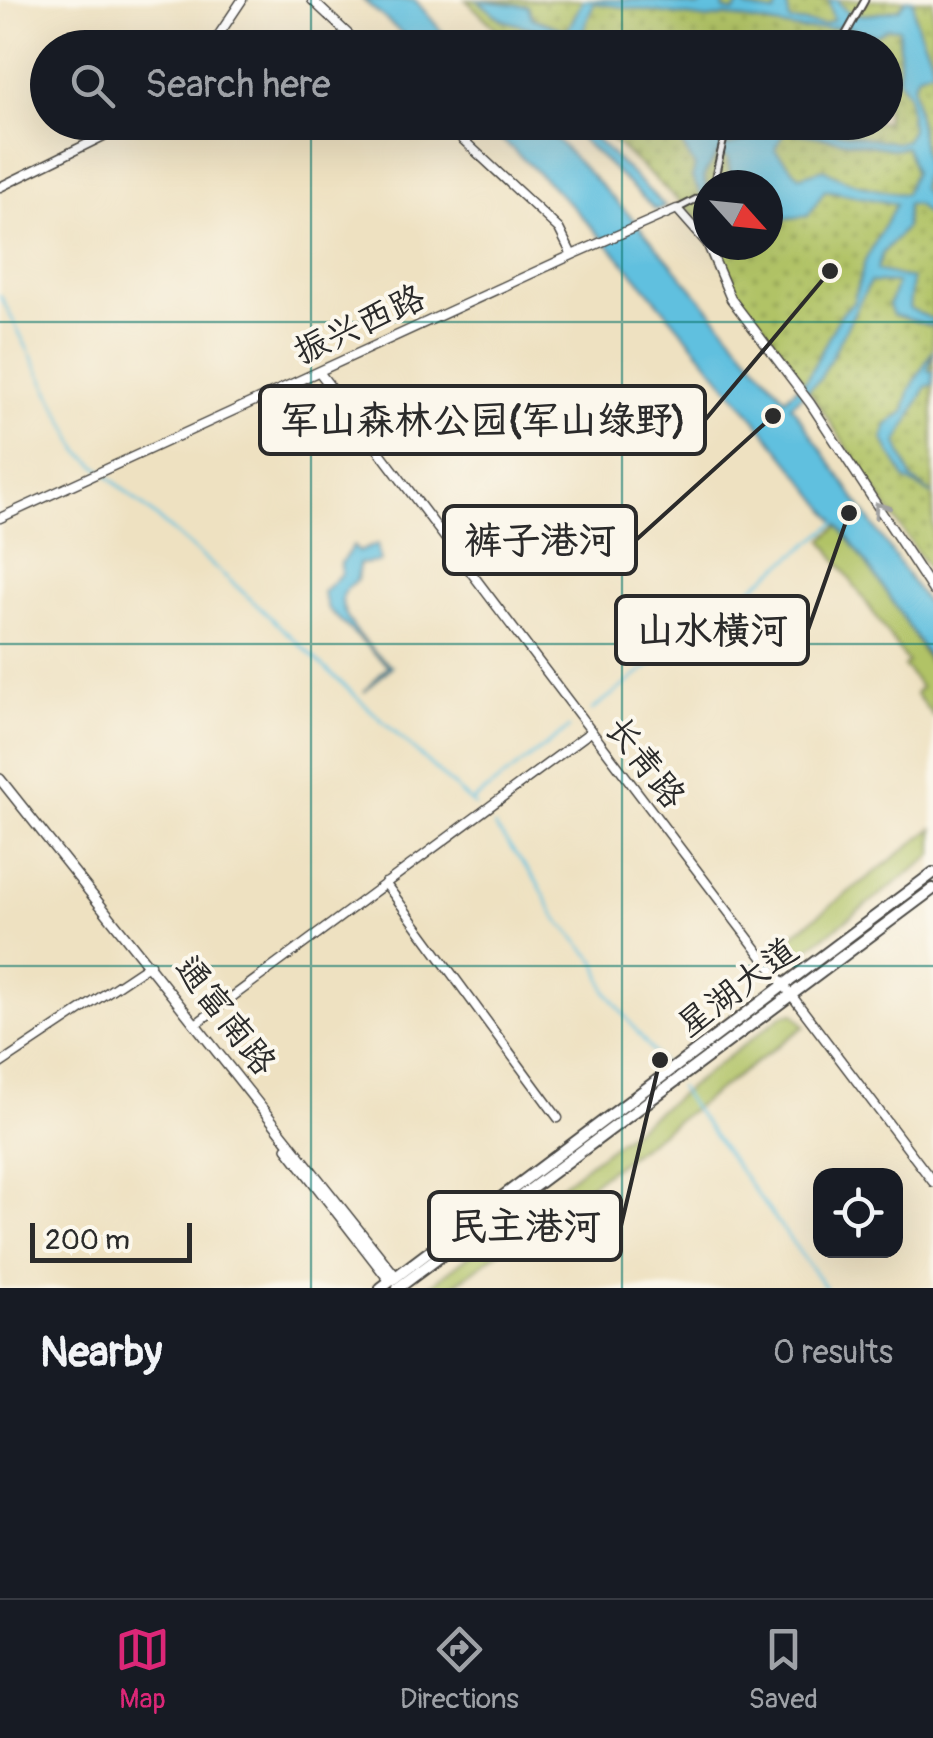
<!DOCTYPE html>
<html lang="en">
<head>
<meta charset="utf-8">
<style>
  :root { --surface:#171b24; --page:#242831; --text:#f1f3f6; --muted:#9ea1a6; --line:#363941; --accent:#db2777 }
  body { margin:0; font-family:Pangolin,"LXGW WenKai TC",sans-serif; background:var(--page); color:var(--text) }
  .controls { position:absolute; right:30px; bottom:30px; display:grid; overflow:hidden; border-radius:20px; box-shadow:0 10px 40px #0002 }
  .controls button { width:90px; height:90px; display:grid; place-items:center; padding:0; border:0; border-bottom:2px solid var(--line); background:var(--surface); color:var(--text); font:50px sans-serif }
  .compass { position:absolute; left:693px; top:170px; width:90px; height:90px; border-radius:50%; background:var(--surface); box-shadow:0 10px 40px #0002; rotate:117deg }
  .scale { position:absolute; left:30px; bottom:25px; width:162px; box-sizing:border-box; padding-left:10px; border:5px solid #2b2b2b; border-top:0; font-size:28px; line-height:35px; white-space:nowrap; color:#2b2b2b; -webkit-text-stroke:8px #fbf7ec; paint-order:stroke }
  .list { margin:0; padding:0; list-style:none }
  h2 { display:flex; justify-content:space-between; align-items:center; height:130px; margin:0; padding:0 40px; font-size:42px }
  h2 small { font-size:32px; font-weight:400; color:var(--muted) }
  .icon { flex:none; width:55px; height:55px; fill:none; stroke:currentColor; stroke-width:2; stroke-linecap:round; stroke-linejoin:round }
  .map { position:relative; flex:none; width:933px; height:1288px; overflow:hidden }
  .search { position:absolute; background:var(--surface); box-shadow:0 10px 40px #0002; left:30px; right:30px; top:30px; height:110px; display:flex; align-items:center; gap:25px; box-sizing:border-box; padding:0 35px; border-radius:55px; color:var(--muted); font-size:38px }
  .sheet { height:310px; background:var(--surface) }
  nav { display:flex; justify-content:space-around; align-items:center; box-sizing:border-box; height:140px; border-top:2px solid var(--line); background:var(--surface); font-size:28px; color:var(--muted) }
  nav a { display:grid; justify-items:center; gap:5px }
  nav .on { color:var(--accent) }
  .map>svg:first-child { display:block }
  .grass { fill:#b1c366; stroke:#6e7748; stroke-width:2.5 }
  .park { fill:url(#park-dots); stroke:#6e7748; stroke-width:2.5 }
  .water { fill:#61c0df; stroke:#467685; stroke-width:2.5; fill-rule:evenodd }
  .lines { fill:none; stroke-linecap:round; stroke-linejoin:round }
  .stream { stroke:#61c0df; stroke-width:2.5 }
  .pedestrian-casing { stroke:#484642; stroke-width:9 }
  .tertiary-casing { stroke:#484642; stroke-width:11 }
  .secondary-casing { stroke:#484642; stroke-width:12 }
  .primary-casing { stroke:#484642; stroke-width:14 }
  .pedestrian { stroke:#fff; stroke-width:5 }
  .tertiary { stroke:#fff; stroke-width:8 }
  .secondary { stroke:#fff; stroke-width:9 }
  .primary { stroke:#fff; stroke-width:10 }
  .oneway { stroke:#a0a0a0 }
  .grid { fill:none; stroke:#0f766e; stroke-width:2.5; stroke-opacity:0.55 }
  .labels { text-anchor:middle; stroke-width:8; stroke-linejoin:round; paint-order:stroke }
  .street-label { font-size:35px; fill:#2b2b2b; stroke:#fbf7ec }
  .leader { fill:none; stroke:#2b2b2b; stroke-width:4 }
  .callout-dot { fill:#2b2b2b; stroke:#fbf7ec; stroke-width:4 }
  .callout { fill:#fbf7ec; stroke:#2b2b2b; stroke-width:4 }
  .callout-label { font-size:38px; text-anchor:middle; font-weight:bold; fill:#2b2b2b }
</style>
</head>
<body>
<div class="map">
<svg width="933" height="1288" viewBox="0 0 933 1288">
  <defs>
    <pattern id="park-dots" width="8" height="8" patternUnits="userSpaceOnUse" patternTransform="scale(2.5)"><rect width="8" height="8" fill="#b1c366"/><path d="M2 2h.1M6 6h.1" fill="none" stroke="#909f54" stroke-width="1.8" stroke-linecap="round"/></pattern>
  </defs>
  <rect width="100%" height="100%" fill="#fbf7ec"/>
  <filter id="ink" filterUnits="userSpaceOnUse"><feTurbulence type="fractalNoise" baseFrequency=".01" numOctaves="2"/><feDisplacementMap in="SourceGraphic" scale="20" xChannelSelector="R" yChannelSelector="G"/><feConvolveMatrix kernelMatrix="1 2 1 2 8 2 1 2 1" color-interpolation-filters="sRGB"/></filter>
  <filter id="wash" filterUnits="userSpaceOnUse"><feTurbulence type="fractalNoise" baseFrequency=".0048" numOctaves="4" result="noise"/><feDisplacementMap in="SourceGraphic" scale="40" xChannelSelector="R" yChannelSelector="G"/><feGaussianBlur stdDeviation="2.25" result="paint"/><feColorMatrix in="noise" values="0 0 0 0 0 0 0 0 0 0 0 0 0 0 0 0 0 1.4 0 .05"/><feComposite in="paint" operator="in"/></filter>
  <g filter="url(#wash)">
    <rect width="100%" height="100%" fill="#eee1c1"/>
    <path class="grass" d="M838,526L845,528L896,602L933,671V716L915,693L921,688L904,666L908,663L823,540Z
      M933,828V855L794,959L782,960L774,949Z
      M794,1013L805,1026L450,1288H427L783,1015Z"/>
    <path class="park" d="M466,0H933V576L782,350L742,298L713,245H768V185H708V236L706,226L594,123L886,122V48L515,47Z"/>
    <path class="water" d="M363,0H415L455,47H418Z
      M477,0L528,6L532,18L567,31L583,0H658L698,7L708,0H722L724,10L734,12L743,0L746,8L775,13L779,0H786L790,21L824,25L833,20L829,0H838C847,23 879,13 899,9L906,0H914C912,30 933,51 933,69L918,74L913,85L926,168L921,188L933,205V221L917,205L907,204L905,228L882,254L877,270L912,279L909,308L933,320V326L893,315L889,305L897,283L870,282L820,379L791,405L933,613V666C872,562 798,471 721,378C646,286 573,198 482,123H535L551,134L634,220L785,398L807,379L840,315L853,303L865,261L896,204L825,190L808,216L768,220V208L776,201L768,185H732L728,158L718,153L704,175L708,206L692,178L695,167L682,144L685,123H701L704,136L728,146L763,134L772,125L802,126L896,143L906,140L911,129L908,94L899,80V29L889,28L875,35L846,27L802,30L726,16L708,19L594,3L581,36L641,47H556L560,41L556,35L503,20ZM785,131L892,149L906,147L914,172L905,194C883,193 843,182 824,169L800,176L775,150Z
      M564,123L583,127L665,206L656,210Z
      M933,350L928,370L933,372V384L926,387L897,443L912,479L933,495L906,480L883,439L887,425L905,411L909,391Z
      M377,544L380,562L359,564L357,580C352,585 342,590 342,598C340,618 374,655 392,666L364,692L388,666L328,609L323,592L341,574V563L353,546L359,552Z"/>
    <g class="lines">
      <path class="stream" d="M0,295L80,452L234,584L475,806
        M592,710L840,520
        M471,802L569,728
        M494,826L538,883L555,916L597,963L606,991L665,1068
        M678,1087L826,1288"/>
    </g>
  </g>
  <g filter="url(#ink)">
    <g class="lines">
      <g class="pedestrian-casing">
        <path id="pedestrian" d="M838,48L865,0
          M713,185L725,134L735,122
          M677,209L708,193"/>
      </g>
      <g class="tertiary-casing">
        <path id="tertiary" d="M312,0L363,48
          M210,48L242,0
          M0,187L132,122
          M708,245L731,299L810,403L933,591
          M572,255L677,209L708,244
          M320,373L933,1182
          M0,518L572,255L559,229L444,122
          M385,883L558,1118
          M197,1023L589,733
          M0,1064L150,964"/>
      </g>
      <g class="secondary-casing">
        <path id="secondary" d="M0,779L396,1277
          M287,1148L390,1281"/>
      </g>
      <g class="primary-casing">
        <path id="primary" d="M381,1288L933,873
          M398,1288L933,889"/>
      </g>
      <use href="#pedestrian" class="pedestrian"/>
      <use href="#tertiary" class="tertiary"/>
      <use href="#secondary" class="secondary"/>
      <use href="#primary" class="primary"/>
    </g>
    <defs><path id="oneway-chevron" d="M-2-3.5L2.5 0L-2 3.5" fill="none" stroke-width="1.6" stroke-linecap="round" stroke-linejoin="round" transform="scale(2.5)"/></defs>
    <use class="oneway" href="#oneway-chevron" transform="translate(880 509) rotate(-124)"/>
  </g>
  <path class="grid" d="M311,0V48M622,0V48M311,122V1288M622,122V1288M0,322H933M0,644H933M0,966H933"/>
  <g class="labels">
    <g class="street-label">
      <text transform="translate(359 324) rotate(-25)" y="12">振兴西路</text>
      <text transform="translate(646 762) rotate(52)" y="12">长青路</text>
      <text transform="translate(737 987) rotate(-37)" y="12">星湖大道</text>
      <text transform="translate(226 1015) rotate(52)" y="12">通富南路</text>
    </g>
  </g>
  <path class="leader" d="M830 271L705 420M773 416L636 540M849 513L808 630M660 1060L621 1226"/>
  <g class="callout-dot">
    <circle cx="830" cy="271" r="10"/>
    <circle cx="773" cy="416" r="10"/>
    <circle cx="849" cy="513" r="10"/>
    <circle cx="660" cy="1060" r="10"/>
  </g>
  <g class="callout">
    <rect x="260" y="386" width="445" height="68" rx="10"/>
    <rect x="444" y="506" width="192" height="68" rx="10"/>
    <rect x="616" y="596" width="192" height="68" rx="10"/>
    <rect x="429" y="1192" width="192" height="68" rx="10"/>
  </g>
  <g class="callout-label">
    <text x="483" y="433">军山森林公园(军山绿野)</text>
    <text x="540" y="553">裤子港河</text>
    <text x="712" y="643">山水横河</text>
    <text x="525" y="1239">民主港河</text>
  </g>
</svg>
<div class="controls">
<button><svg class="icon" aria-label="locate" viewBox="0 0 24 24"><circle cx="12" cy="12" r="6"/><path d="M12 2v4M12 18v4M2 12h4M18 12h4"/></svg></button>
</div>
<svg class="compass" viewBox="-18 -18 36 36"><path d="M0-13l5 13h-10z" fill="#e53935"/><path d="M0 13l5-13h-10z" fill="#9ea1a6"/></svg>
<div class="scale">200 m</div>
<div class="search"><svg class="icon" aria-label="search" viewBox="0 0 24 24"><circle cx="10" cy="10" r="6"/><path d="M15 15l6 6"/></svg>Search here</div>
</div>
<section class="sheet">
<h2>Nearby<small>0 results</small></h2>
<ul class="list">
</ul>
</section>
<nav>
<a class="on"><svg class="icon" aria-label="map" viewBox="0 0 24 24"><path d="M3 6l6-2 6 2 6-2v14l-6 2-6-2-6 2zM9 4v14M15 6v14"/></svg>Map</a>
<a><svg class="icon" aria-label="directions" viewBox="0 0 24 24"><path d="M12 3l9 9-9 9-9-9zM9 14v-3h6M13 9l2 2-2 2"/></svg>Directions</a>
<a><svg class="icon" aria-label="saved" viewBox="0 0 24 24"><path d="M7 4h10v16l-5-4-5 4z"/></svg>Saved</a>
</nav>
</body>
</html>
